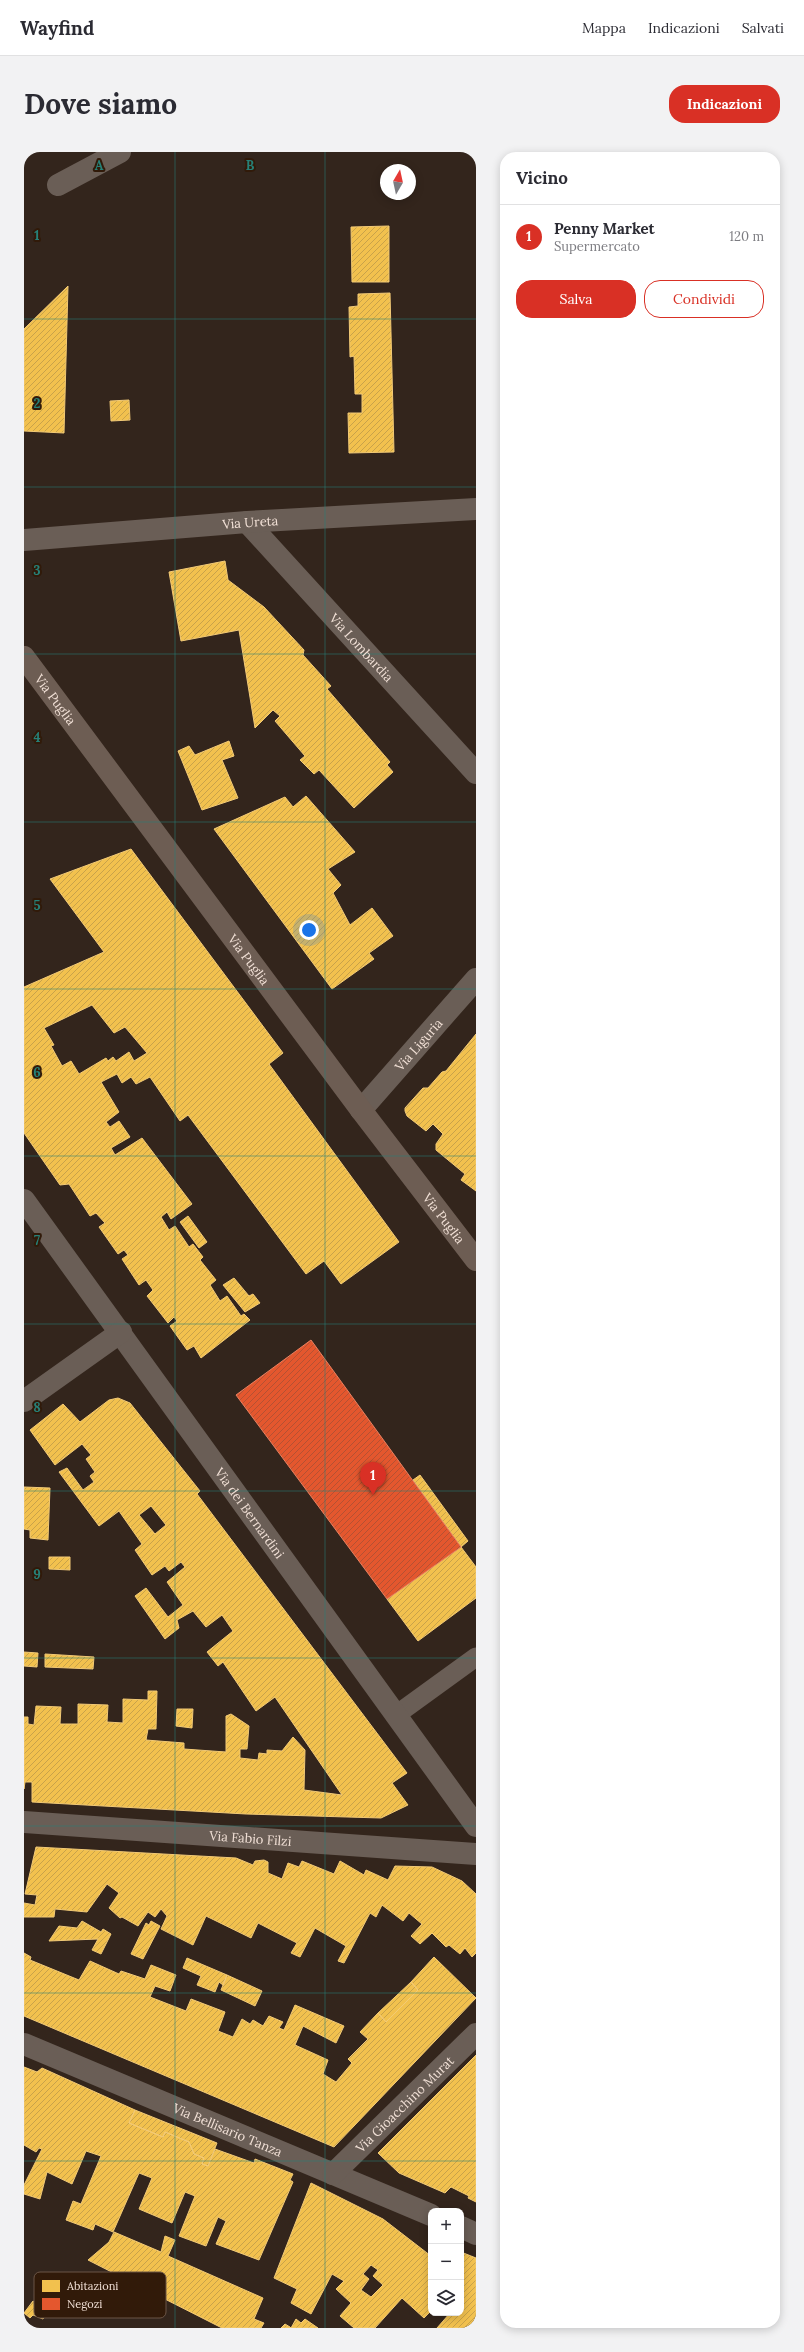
<!DOCTYPE html>
<html lang="it">
<head>
<meta charset="utf-8">
<style>
  :root { --surface:#fff; --page:#f2f2f3; --text:#2b2b33; --muted:#7c7c81; --line:#e1e1e2; --accent:#d93025 }
  body { margin:0; font-family:Lora,serif; background:var(--page); color:var(--text) }
  .controls { position:absolute; right:12px; bottom:12px; display:grid; overflow:hidden; border-radius:8px; box-shadow:0 2px 10px #0003 }
  .controls button { width:36px; height:36px; display:grid; place-items:center; padding:0; border:0; border-bottom:1px solid var(--line); background:var(--surface); color:var(--text); font:20px sans-serif }
  .compass { position:absolute; left:356px; top:12px; width:36px; height:36px; border-radius:50%; background:var(--surface); box-shadow:0 2px 10px #0003; rotate:9deg }
  .you { position:absolute; left:285px; top:778px; width:14px; height:14px; margin:-10px; border:3px solid #fff; border-radius:50%; background:#1a73e8; box-shadow:0 0 0 6px #1a73e833 }
  .badge { display:grid; place-items:center; width:26px; height:26px; border-radius:50%; background:var(--accent); color:#fff; font-size:13px; font-weight:700 }
  .pin { position:absolute; translate:-50% -33px; filter:drop-shadow(0 1px 2px #0008) }
  .pin::after { content:''; position:absolute; top:21px; width:14px; height:12px; background:inherit; clip-path:polygon(0 0,100% 0,50% 100%) }
  .list { margin:0; padding:0; list-style:none }
  h2 { display:flex; justify-content:space-between; align-items:center; height:52px; margin:0; padding:0 16px; font-size:17px }
  h2 small { font-size:13px; font-weight:400; color:var(--muted) }
  .list li { display:grid; grid-template-columns:26px 1fr auto; gap:12px; align-items:center; box-sizing:border-box; height:64px; padding:0 16px; border-top:1px solid var(--line) }
  .list b { display:block; font-size:15px; white-space:nowrap }
  .list p { margin:0; font-size:13px; white-space:nowrap; color:var(--muted) }
  .list em { font-size:13px; font-style:normal; color:var(--muted) }
  .actions { display:flex; gap:8px; padding:12px 16px }
  .actions a { flex:1; padding:9px 0; border:1px solid var(--accent); border-radius:16px; text-align:center; font-size:14px; color:var(--accent) }
  .actions .main { background:var(--accent); color:#fff }
  .icon { flex:none; width:22px; height:22px; fill:none; stroke:currentColor; stroke-width:2; stroke-linecap:round; stroke-linejoin:round }
  .map { position:relative; flex:none; width:452px; height:2176px; overflow:hidden; border-radius:16px }
  header { display:flex; align-items:center; gap:24px; box-sizing:border-box; height:56px; padding:0 20px; background:var(--surface); border-bottom:1px solid var(--line) }
  header strong { font-size:19px }
  nav { display:flex; gap:22px; margin-inline-start:auto; font-size:14px }
  .intro { display:flex; align-items:center; justify-content:space-between; box-sizing:border-box; height:96px; padding:0 24px }
  h1 { margin:0; font-size:28px }
  .button { padding:10px 18px; border-radius:16px; background:var(--accent); color:#fff; font-size:14px; font-weight:700 }
  main { display:flex; gap:24px; padding:0 24px }
  aside { flex:1; background:var(--surface); border-radius:16px; box-shadow:0 2px 10px #0003 }
  .map>svg:first-child { display:block }
  .homes { fill:url(#homes-hatch); stroke:#f2ca77; fill-rule:evenodd }
  .shops { fill:url(#shops-hatch); stroke:#e88060 }
  .lines { fill:none; stroke-linecap:round; stroke-linejoin:round }
  .lane { stroke:#6a5e56; stroke-width:19 }
  .street { stroke:#6a5e56; stroke-width:22 }
  .primary { stroke:#6d5d53; stroke-width:22 }
  .grid { fill:none; stroke:#268178; stroke-width:1; stroke-opacity:0.55 }
  .labels { text-anchor:middle; stroke-width:4; stroke-linejoin:round; paint-order:stroke }
  .street-label { font-size:13px; fill:#f1e0d6; stroke:#311a09 }
  .key { fill:#311a09; stroke:#6b5546; stroke-width:1 }
  .key-label { font-size:11px; fill:#f1e0d6 }
  .grid-label { font-size:13px; text-anchor:middle; font-weight:bold; fill:#268178; stroke:#311a09; stroke-width:4; stroke-linejoin:round; paint-order:stroke }
</style>
</head>
<body>
<header>
<strong>Wayfind</strong>
<nav><a>Mappa</a><a>Indicazioni</a><a>Salvati</a></nav>
</header>
<div class="intro"><h1>Dove siamo</h1><a class="button">Indicazioni</a></div>
<main>
<div class="map">
<svg width="452" height="2176" viewBox="0 0 452 2176">
  <defs>
    <pattern id="homes-hatch" width="6" height="6" patternUnits="userSpaceOnUse"><rect width="6" height="6" fill="#f2c14e"/><path d="M-1 1l2-2M0 6l6-6M5 7l2-2" fill="none" stroke="#c8a24a"/></pattern>
    <pattern id="shops-hatch" width="6" height="6" patternUnits="userSpaceOnUse"><rect width="6" height="6" fill="#e4572e"/><path d="M-1 1l2-2M0 6l6-6M5 7l2-2" fill="none" stroke="#b55133"/></pattern>
  </defs>
  <rect width="100%" height="100%" fill="#33251c"/>
  <path class="homes" d="M365,74V130H328L327,75Z
    M44,134L40,281L0,279V177Z
    M366,141L370,300L325,301L324,261H338V242H331L330,204L326,205L325,155L334,154V142Z
    M105,248L106,268L87,269L86,249Z
    M201,409L204,428L240,455L280,498L279,503L307,534L303,537L366,610L363,613L369,620L330,656L295,618L290,622L276,608L281,604L251,569L256,564L249,558L231,576L215,478L157,489L145,420Z
    M205,589L210,604L198,608L214,646L178,658L154,599L165,594L171,603Z
    M282,644L331,700L304,717L317,733L309,741L326,773L348,756L369,784L345,801L350,807L308,837L190,677L261,645L269,655Z
    M107,697L259,901L245,912L375,1090L317,1132L300,1109L282,1122L164,963L156,969L126,925L112,932L107,925L98,931L93,922L77,930L95,960L82,970L86,975L95,969L106,985L87,996L91,1003L118,986L168,1052L147,1067L143,1060L137,1065L145,1078L151,1074L165,1095L169,1092L179,1105L176,1108L192,1128L186,1133L196,1149L203,1144L217,1164L220,1162L226,1168L177,1206L170,1194L163,1198L146,1174L153,1169L150,1165L144,1171L123,1144L129,1138L122,1128L115,1133L98,1107L104,1103L100,1098L94,1102L75,1075L81,1071L72,1061L66,1064L45,1032L36,1033L0,981V835L80,800L26,727ZM68,853L90,881L101,875L123,901L110,909L105,900L92,909L89,905L84,909L82,906L55,922L47,909L38,914L27,894L30,893L20,876Z
    M452,882V1039L437,1028L441,1022L412,998V992L419,982L409,972L402,979L383,964L381,959V956L399,936H404L418,920L422,919Z
    M164,1064L183,1090L175,1096L156,1070Z
    M210,1126L225,1144L229,1142L236,1151L221,1160L199,1133Z
    M94,1246L106,1251L176,1339L173,1342L383,1621L368,1631L384,1653L357,1666L222,1662L8,1650V1630H1L0,1637V1565H4V1572L10,1573L12,1554L37,1555L36,1572H54V1552L84,1553L83,1570L99,1571V1547L124,1548V1539H133L132,1577H124L122,1588L160,1591V1597L202,1600V1564L207,1562L225,1574L223,1597H216V1606L234,1608L235,1601L243,1602V1598L258,1599L269,1585L281,1598L280,1638L318,1643L251,1545L232,1559L199,1510L194,1514L183,1500L209,1479L198,1463L182,1475L169,1459L153,1468L155,1476L141,1487L111,1444L122,1436L144,1465L159,1453L143,1430L161,1415L157,1410L145,1419L141,1414L128,1423L111,1398L118,1392L95,1359L75,1374L35,1320L43,1316L59,1338L70,1330L66,1324L71,1320L62,1307L67,1303L58,1292L31,1313L6,1278L39,1252L56,1270L85,1248ZM127,1354L142,1373L131,1382L115,1363Z
    M396,1323L444,1389L437,1395L389,1328Z
    M0,1335L26,1336L24,1388L6,1386V1378L0,1377Z
    M437,1395L452,1415V1446L394,1489L363,1447Z
    M25,1405H46V1418L25,1417Z
    M0,1500L14,1501L13,1515L0,1514Z
    M21,1502L70,1505L69,1517L21,1515Z
    M153,1557H169L168,1576L152,1574Z
    M12,1695L212,1706L229,1713L231,1709L240,1708L244,1710V1721L258,1727L264,1711L275,1715L278,1709L310,1722L316,1709L340,1723L342,1718L364,1728L371,1714L408,1715L438,1729L452,1742V1801L448,1805L441,1796L436,1802L425,1793L422,1795L408,1781L396,1792L387,1784L398,1772L385,1761L379,1769L358,1753L352,1765L346,1761L320,1811L314,1809L322,1794L291,1776L276,1805L267,1801L273,1791L234,1771L227,1786L182,1764L169,1793L137,1777L143,1764L137,1757L131,1765L124,1760L114,1774L98,1765L96,1766L85,1756L95,1741L83,1732L63,1760L31,1757L30,1765H0V1751L11,1753L13,1743L1,1742Z
    M58,1769L77,1780L79,1777L87,1782L77,1802L68,1798L74,1787L25,1789L35,1774L53,1776Z
    M127,1769L136,1774L119,1807L107,1802L122,1771L125,1773Z
    M0,1801L7,1805L6,1808L55,1828L66,1809L95,1822L97,1819L121,1827L127,1813L152,1823L146,1839L131,1834L126,1845L162,1859L167,1847L201,1860L194,1879L209,1885L218,1867L226,1872L229,1868L239,1874L245,1864L259,1870L255,1876L260,1878L271,1853L320,1874L312,1891L279,1874L271,1893L304,1908L299,1922L312,1930L328,1911L324,1907L344,1887L336,1880L354,1861L362,1870L394,1838L387,1830L410,1805L452,1846L310,1995L0,1864Z
    M163,1806L203,1823L199,1833L195,1830L191,1840L173,1833L177,1824L159,1816Z
    M203,1823L238,1839L231,1854L197,1838Z
    M387,1830L394,1838L362,1870L354,1861Z
    M452,1903V2050L444,2046L445,2044L427,2035L421,2041L375,2021L354,2001Z
    M0,1915L13,1920L18,1916L111,1958L105,1971L139,1985L141,1980L165,1990L170,2002L180,2006L178,2012L184,2014L191,1997L230,2011L231,2007L269,2022L266,2028L269,2030L235,2108L192,2092L202,2069L194,2065L182,2094L155,2084L171,2044L161,2040L148,2071L115,2057L128,2026L115,2021L89,2080L71,2072L69,2078L42,2068L49,2049L57,2052L77,2004L62,1999L48,2032L23,2020L16,2047L0,2042V2033L18,1997L15,1996L12,2000L0,1993Z
    M111,1958L193,1991L184,2014L178,2012L180,2006L170,2002L165,1990L141,1980L139,1985L105,1971Z
    M287,2031L359,2067L407,2104V2159L400,2166L378,2146L351,2176H330L316,2164L327,2151L312,2137L320,2129L308,2122L287,2162L267,2151L273,2137L250,2126ZM347,2113L354,2118L349,2124L359,2133L347,2145L337,2138L345,2127L339,2122Z
    M90,2080L137,2100L141,2084L151,2088L144,2104L239,2146L230,2167L240,2171L237,2176H198L64,2108L85,2090Z
    M437,2100L452,2106V2176H413L426,2161H437Z
    M24,2147L31,2154L19,2167L9,2163L6,2166L0,2161L9,2149L17,2154Z
    M272,2167L277,2171L281,2167L294,2176H267Z
    M261,2172L266,2175L267,2176H257Z"/>
  <path class="shops" d="M287,1188L437,1395L363,1447L212,1243Z"/>
  <g class="lines">
    <path class="lane" d="M372,1563L452,1505"/>
    <g class="street">
      <path d="M34,33L96,0"/>
      <path id="s1" d="M223,370L452,621"/>
      <path id="s2" d="M0,388L223,370L452,357"/>
      <path id="s3" d="M337,958L452,827"/>
      <path id="s4" d="M0,1048L452,1674"/>
      <path d="M0,1249L97,1180"/>
      <path id="s5" d="M0,1670L452,1702"/>
      <path id="s6" d="M0,1892L407,2063"/>
      <path id="s7" d="M309,2022L452,1882"/>
      <path d="M437,2075L452,2082"/>
    </g>
    <path class="primary" id="s8" d="M0,505L337,958L452,1108"/>
  </g>
  <path class="grid" d="M151,0V2176M301,0V2176M0,167H452M0,335H452M0,502H452M0,670H452M0,837H452M0,1004H452M0,1172H452M0,1339H452M0,1506H452M0,1674H452M0,1841H452M0,2009H452"/>
  <g class="labels">
    <g class="street-label">
      <text dy="5" stroke="none"><textPath href="#s2" startOffset="227">Via Ureta</textPath></text>
      <text dy="5" stroke="none"><textPath href="#s1" startOffset="170">Via Lombardia</textPath></text>
      <text dy="5" stroke="none"><textPath href="#s8" startOffset="53">Via Puglia</textPath></text>
      <text dy="5" stroke="none"><textPath href="#s8" startOffset="377">Via Puglia</textPath></text>
      <text dy="5" stroke="none"><textPath href="#s3" startOffset="87">Via Liguria</textPath></text>
      <text dy="5" stroke="none"><textPath href="#s8" startOffset="701">Via Puglia</textPath></text>
      <text dy="5" stroke="none"><textPath href="#s4" startOffset="386">Via dei Bernardini</textPath></text>
      <text dy="5" stroke="none"><textPath href="#s5" startOffset="227">Via Fabio Filzi</textPath></text>
      <text dy="5" stroke="none"><textPath href="#s7" startOffset="100">Via Gioacchino Murat</textPath></text>
      <text dy="5" stroke="none"><textPath href="#s6" startOffset="221">Via Bellisario Tanza</textPath></text>
    </g>
  </g>
  <rect x="10" y="2120" width="132" height="46" rx="6" class="key"/>
  <rect x="18" y="2128" width="18" height="12" fill="#f2c14e"/>
  <rect x="18" y="2146" width="18" height="12" fill="#e4572e"/>
  <g class="key-label">
    <text x="43" y="2138">Abitazioni</text>
    <text x="43" y="2156">Negozi</text>
  </g>
  <g class="grid-label">
    <text x="75" y="18">A</text>
    <text x="226" y="18">B</text>
    <text x="13" y="88">1</text>
    <text x="13" y="256">2</text>
    <text x="13" y="423">3</text>
    <text x="13" y="590">4</text>
    <text x="13" y="758">5</text>
    <text x="13" y="925">6</text>
    <text x="13" y="1093">7</text>
    <text x="13" y="1260">8</text>
    <text x="13" y="1427">9</text>
  </g>
</svg>
<div class="controls">
<button>+</button>
<button>−</button>
<button><svg class="icon" aria-label="layers" viewBox="0 0 24 24"><path d="M12 4l9 5-9 5-9-5zM3 14l9 5 9-5"/></svg></button>
</div>
<svg class="compass" viewBox="-18 -18 36 36"><path d="M0-13l5 13h-10z" fill="#e53935"/><path d="M0 13l5-13h-10z" fill="#7c7c81"/></svg>
<div class="you"></div>
<div class="pin badge" style="left:349px;top:1343px">1</div>
</div>
<aside>
<h2>Vicino<small></small></h2>
<ul class="list">
<li><span class="badge">1</span><div><b>Penny Market</b><p>Supermercato</p></div><em>120 m</em></li>
</ul>
<div class="actions"><a class="main">Salva</a><a>Condividi</a></div>
</aside>
</main>
</body>
</html>
